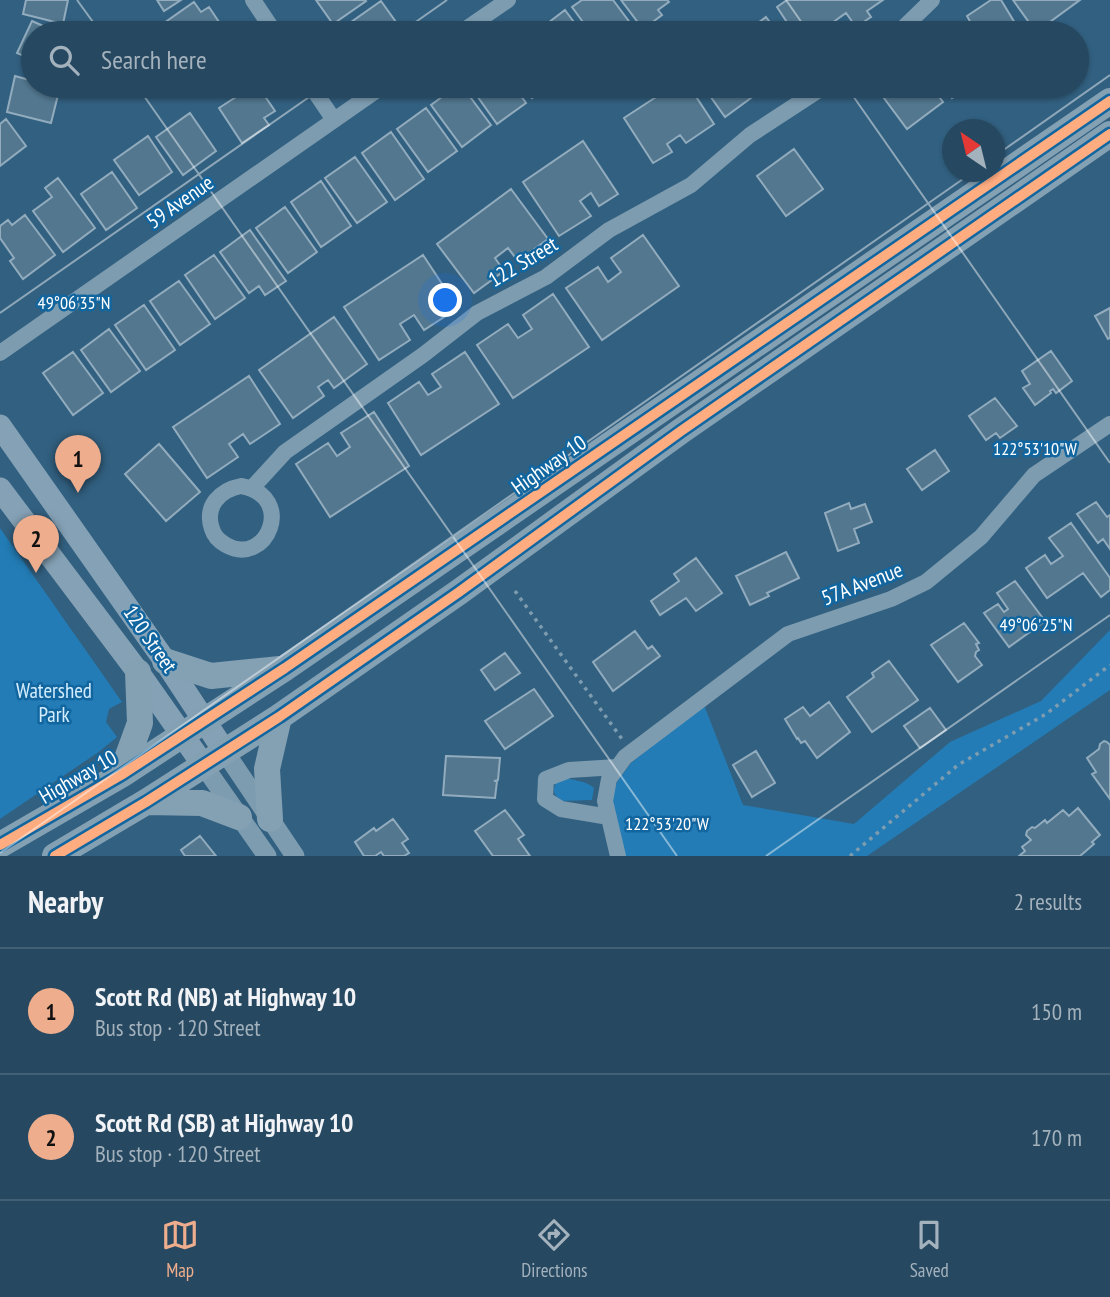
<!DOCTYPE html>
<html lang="en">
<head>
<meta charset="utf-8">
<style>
  :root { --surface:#264860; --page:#2e4f66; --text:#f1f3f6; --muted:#a4b2bd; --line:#426075; --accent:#eead8d }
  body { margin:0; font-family:"PT Sans Narrow",sans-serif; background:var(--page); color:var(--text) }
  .compass { position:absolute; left:942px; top:119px; width:63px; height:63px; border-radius:50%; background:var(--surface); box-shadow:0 2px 5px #0004; rotate:325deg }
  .you { position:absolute; left:446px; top:301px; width:24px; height:24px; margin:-18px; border:5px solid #fff; border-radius:50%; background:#1a73e8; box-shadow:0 0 0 10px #1a73e833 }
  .badge { display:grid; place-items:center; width:46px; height:46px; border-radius:50%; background:var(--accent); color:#111; font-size:23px; font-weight:700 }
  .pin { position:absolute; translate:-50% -58px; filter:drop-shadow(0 2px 4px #0008) }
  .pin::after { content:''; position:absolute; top:37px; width:24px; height:21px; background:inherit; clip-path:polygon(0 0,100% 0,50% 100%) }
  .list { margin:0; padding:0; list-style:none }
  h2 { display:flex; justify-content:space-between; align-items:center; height:91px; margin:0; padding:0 28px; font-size:30px }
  h2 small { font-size:23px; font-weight:400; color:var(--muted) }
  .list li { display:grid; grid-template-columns:46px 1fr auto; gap:21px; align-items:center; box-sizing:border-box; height:126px; padding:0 28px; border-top:2px solid var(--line) }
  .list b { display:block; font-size:26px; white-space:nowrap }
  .list p { margin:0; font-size:23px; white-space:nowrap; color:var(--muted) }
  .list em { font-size:23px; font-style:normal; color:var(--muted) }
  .icon { flex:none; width:38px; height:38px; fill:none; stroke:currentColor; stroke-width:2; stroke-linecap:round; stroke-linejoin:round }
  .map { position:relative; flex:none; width:1110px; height:856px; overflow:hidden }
  .search { position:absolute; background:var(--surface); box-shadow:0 2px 5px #0004; left:21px; right:21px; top:21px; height:77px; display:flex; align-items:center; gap:18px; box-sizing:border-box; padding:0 24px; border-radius:38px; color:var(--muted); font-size:26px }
  .sheet { height:343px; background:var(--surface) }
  nav { display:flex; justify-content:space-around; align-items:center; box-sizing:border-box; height:98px; border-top:2px solid var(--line); background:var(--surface); font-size:19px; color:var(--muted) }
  nav a { display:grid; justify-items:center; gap:4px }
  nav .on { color:var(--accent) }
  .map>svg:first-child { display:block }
  .green { fill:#237cb5 }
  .building { fill:#52778f; stroke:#92acbe; stroke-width:2 }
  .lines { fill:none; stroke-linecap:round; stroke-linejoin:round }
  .path { stroke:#7d9cb0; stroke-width:3.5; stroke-dasharray:3.5 5; stroke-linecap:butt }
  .minor { stroke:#7d9cb0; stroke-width:16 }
  .tertiary { stroke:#7d9cb0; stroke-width:19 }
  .secondary { stroke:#85a1b5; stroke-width:23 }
  .trunk { stroke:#84a0b3; stroke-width:26 }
  .cycleway-casing { stroke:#1266a0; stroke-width:15 }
  .cycleway { stroke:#ffac80; stroke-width:10 }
  .ticks { fill:none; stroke:#fff; stroke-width:2; stroke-opacity:0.45 }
  .labels { text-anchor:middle; stroke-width:5; stroke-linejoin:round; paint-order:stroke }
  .street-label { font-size:21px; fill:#fff; stroke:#1266a0 }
  .park-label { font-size:21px; fill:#d3edfe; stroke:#1266a0 }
  .ticks-label { font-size:18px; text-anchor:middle; fill:#fff; stroke:#1266a0; stroke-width:5; stroke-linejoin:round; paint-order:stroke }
</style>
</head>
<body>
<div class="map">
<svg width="1110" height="856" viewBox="0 0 1110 856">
  <rect width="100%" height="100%" fill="#326080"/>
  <path class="green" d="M0,528L122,702L109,709L106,722L117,737L100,751L0,819Z
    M1110,630V690L867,856H624L611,803L617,782L631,763L704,705L743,805L854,824L950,742L1041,701Z
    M567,778C576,781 587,781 594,788L592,800L561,801C553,794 552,790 557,781Z"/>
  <path class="building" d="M26,0H68L63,24L23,14Z
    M157,0H181L164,11Z
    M316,0H365L366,1L333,24Z
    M582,0H613L634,28L627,33H591L572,7Z
    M621,0H667L669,2L658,10L662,15L643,29Z
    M787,0H883L867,11L871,17L856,27L846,13L832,23L840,33H794L777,7Z
    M991,0H1001L1021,33H974L976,32L967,16Z
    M1013,0H1080L1036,32Z
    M381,1L401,29L395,33H338L337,32Z
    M194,2L201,12L209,7L223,28L216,33H171L164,23Z
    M565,10L582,33H537L536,32Z
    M766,17L778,33H744Z
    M32,21L59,33H33V60L17,53Z
    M952,23L959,33H936Z
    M15,76L33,81V86L60,87L51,123L7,112Z
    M199,86H235L220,96L214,86L204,93Z
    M253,86H258L275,111L264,118L269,125L242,143L219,108Z
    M457,86H462L491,125L462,147L431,105Z
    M470,86H514L526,103L497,124Z
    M523,86H549L532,98Z
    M673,86H689L714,124L686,143L680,135L667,144L672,152L653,163L624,118Z
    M703,86H748L755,95L725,117Z
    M875,86H931L943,102L907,129Z
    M945,86H971L952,98Z
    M426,108L457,151L428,172L397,129Z
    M190,113L216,151L183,175L156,137Z
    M6,119L26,146L0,166V124Z
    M391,132L424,179L395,200L362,153Z
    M148,136L172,172L139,195L114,160Z
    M583,141L618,194L599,206L591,193L580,201L591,216L559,236L523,182Z
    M794,149L823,189L786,216L757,176Z
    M355,157L387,202L357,223L325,178Z
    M112,172L137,208L106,230L81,194Z
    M58,178L95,228L63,252L33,211L52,197L45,188Z
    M321,181L351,226L321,247L291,202Z
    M511,189L548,239L518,261L508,248L495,258L504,271L474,293L437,244Z
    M285,207L317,252L288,273L256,228Z
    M25,215L55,255L23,279L10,261L14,258L0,238V226L8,220L12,225Z
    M250,230L286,281L265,295L259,286L249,293L220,252Z
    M643,235L679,286L602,340L566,288L598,267L608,282L621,272L611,258Z
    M214,255L245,298L215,319L185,275Z
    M423,255L458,308L424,330L414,315L400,324L410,340L379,360L344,307Z
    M179,281L210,324L180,345L150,301Z
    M553,294L589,347L513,398L477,345L508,324L518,338L532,329L523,315Z
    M144,305L175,350L146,370L115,325Z
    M1110,308V338L1108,339L1095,316Z
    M334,317L367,364L334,388L328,380L318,387L324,396L293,418L259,370Z
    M109,329L140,371L111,392L81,350Z
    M1051,351L1072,381L1056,393L1053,389L1050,391L1051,393L1035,405L1023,388L1030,384L1022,371Z
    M73,352L103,393L73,415L43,373Z
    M465,352L499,404L421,455L388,403L419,382L428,395L441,387L432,374Z
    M249,376L280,424L250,444L243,434L229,444L238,457L207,478L173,427Z
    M995,398L1017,426L1000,438L996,433L986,440L969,416Z
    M374,412L409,466L330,517L296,464L328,443L337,456L350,447L341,433Z
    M159,444L200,492L166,521L125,474Z
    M935,450L949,471L922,490L907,469Z
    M1096,502L1107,517L1110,515V549L1103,539L1098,543L1077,514Z
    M849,503L851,509L865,504L872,522L854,529L859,543L838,551L825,513Z
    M1071,523L1110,578V590L1101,597L1083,573L1047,598L1026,568L1045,555L1051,564L1063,556L1049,538Z
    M786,552L799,578L767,593L769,596L750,605L736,576Z
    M696,558L722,593L696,611L686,598L660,615L651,601L679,581L674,574Z
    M1015,581L1045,621L1009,647L984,613L998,604L1004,612L1008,609L997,593Z
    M964,623L979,643L976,644L979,650L976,652L975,656L982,665L958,682L931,645Z
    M635,631L648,649L652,646L660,656L613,691L593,662Z
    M505,653L520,673L495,690L481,670Z
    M889,661L918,700L872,732L847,697L874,677L872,673Z
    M534,689L553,716L505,749L485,721Z
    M829,702L850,732L817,758L805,741L801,743L798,738L797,739L785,719L803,707L810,716Z
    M930,708L946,730L920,748L904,726Z
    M1104,741L1107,742L1110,745V799L1092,774L1096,772L1087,758L1099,749L1100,744Z
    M756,751L775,783L752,797L733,765Z
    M446,756L500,758L498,780L494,781H497L495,798L443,795Z
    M1078,808L1100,835L1092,842L1094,844L1080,856H1019L1025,851L1022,847L1031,840L1026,835L1027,831L1032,827L1035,828L1045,820L1047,823L1063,810L1069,816Z
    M505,810L524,835L518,839L530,856H493L475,831Z
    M393,819L408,839L402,843L409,853L404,856H384L381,852L375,856H364L355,842L374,828L376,831Z
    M200,836L216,856H185L181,850Z"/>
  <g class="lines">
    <path class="path" d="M515,591L622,739
      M850,856L958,765L1046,714L1110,665"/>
    <path class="minor" d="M253,0L275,33
      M460,33L508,0
      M898,33L932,0
      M311,86L334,120
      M0,353L383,86
      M241,486C297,496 267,568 226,545C219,541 214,536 212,529C204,506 220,490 241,486Z
      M252,488L285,452L423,355L477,313L546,277L609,230L691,185L750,135L825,86
      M609,817L561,809L545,799L546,779L569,770L617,767
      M618,856L605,801L609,779L625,757L788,634L891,599L926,582L981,537L1034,475L1110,424"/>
    <path class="tertiary" d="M225,752L295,856
      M204,766L267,856"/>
    <path class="secondary" d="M0,426L165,661L225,752
      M0,489L138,672L204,766"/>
    <path class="trunk" d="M165,661L211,676L280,669
      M121,775L140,723L138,672
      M146,802L202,803L239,817
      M270,819L267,769L279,717
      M0,845L121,775L285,668L1110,101
      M55,856L146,802L279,717L459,592L681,431L1110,134"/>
    <g class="cycleway-casing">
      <path id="cycleway" d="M0,845L121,775L285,668L1110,101
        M55,856L146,802L279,717L459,592L681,431L1110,134"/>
    </g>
    <use href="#cycleway" class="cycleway"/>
  </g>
  <path class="ticks" d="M77,0L101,33M786,0L809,33M400,33L447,0M137,86L677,856M846,86L1110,463M995,156L1110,75M0,313L325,86M0,853L973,172M766,856L1110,615"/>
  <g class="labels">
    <g class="street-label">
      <text transform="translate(180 202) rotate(-35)" y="7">59 Avenue</text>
      <text transform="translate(523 262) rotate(-31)" y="7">122 Street</text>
      <text transform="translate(549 465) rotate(-35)" y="7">Highway 10</text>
      <text transform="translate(862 584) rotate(-21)" y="7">57A Avenue</text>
      <text transform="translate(150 639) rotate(55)" y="7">120 Street</text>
      <text transform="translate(78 777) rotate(-30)" y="7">Highway 10</text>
    </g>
    <g class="park-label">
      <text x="54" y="698">Watershed<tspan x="54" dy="24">Park</tspan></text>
    </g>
  </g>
  <g class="ticks-label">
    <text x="74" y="309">49°06'35"N</text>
    <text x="1035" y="455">122°53'10"W</text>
    <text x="1036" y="631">49°06'25"N</text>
    <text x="667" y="830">122°53'20"W</text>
  </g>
</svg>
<svg class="compass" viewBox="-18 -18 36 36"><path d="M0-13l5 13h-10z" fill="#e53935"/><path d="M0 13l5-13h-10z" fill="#a4b2bd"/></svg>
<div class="you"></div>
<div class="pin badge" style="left:78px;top:493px">1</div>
<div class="pin badge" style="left:36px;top:573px">2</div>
<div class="search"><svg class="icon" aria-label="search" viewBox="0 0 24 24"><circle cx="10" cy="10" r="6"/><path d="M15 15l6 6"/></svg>Search here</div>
</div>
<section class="sheet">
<h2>Nearby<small>2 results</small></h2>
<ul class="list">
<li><span class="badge">1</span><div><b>Scott Rd (NB) at Highway 10</b><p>Bus stop · 120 Street</p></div><em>150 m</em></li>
<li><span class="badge">2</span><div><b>Scott Rd (SB) at Highway 10</b><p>Bus stop · 120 Street</p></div><em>170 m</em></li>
</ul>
</section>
<nav>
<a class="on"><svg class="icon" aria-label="map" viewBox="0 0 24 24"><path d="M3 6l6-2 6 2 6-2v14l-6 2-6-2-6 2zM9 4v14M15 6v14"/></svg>Map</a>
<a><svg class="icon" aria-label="directions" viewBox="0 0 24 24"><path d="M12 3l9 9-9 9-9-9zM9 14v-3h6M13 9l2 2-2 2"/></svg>Directions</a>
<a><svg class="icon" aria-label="saved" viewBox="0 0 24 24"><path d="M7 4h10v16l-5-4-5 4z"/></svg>Saved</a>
</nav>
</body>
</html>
